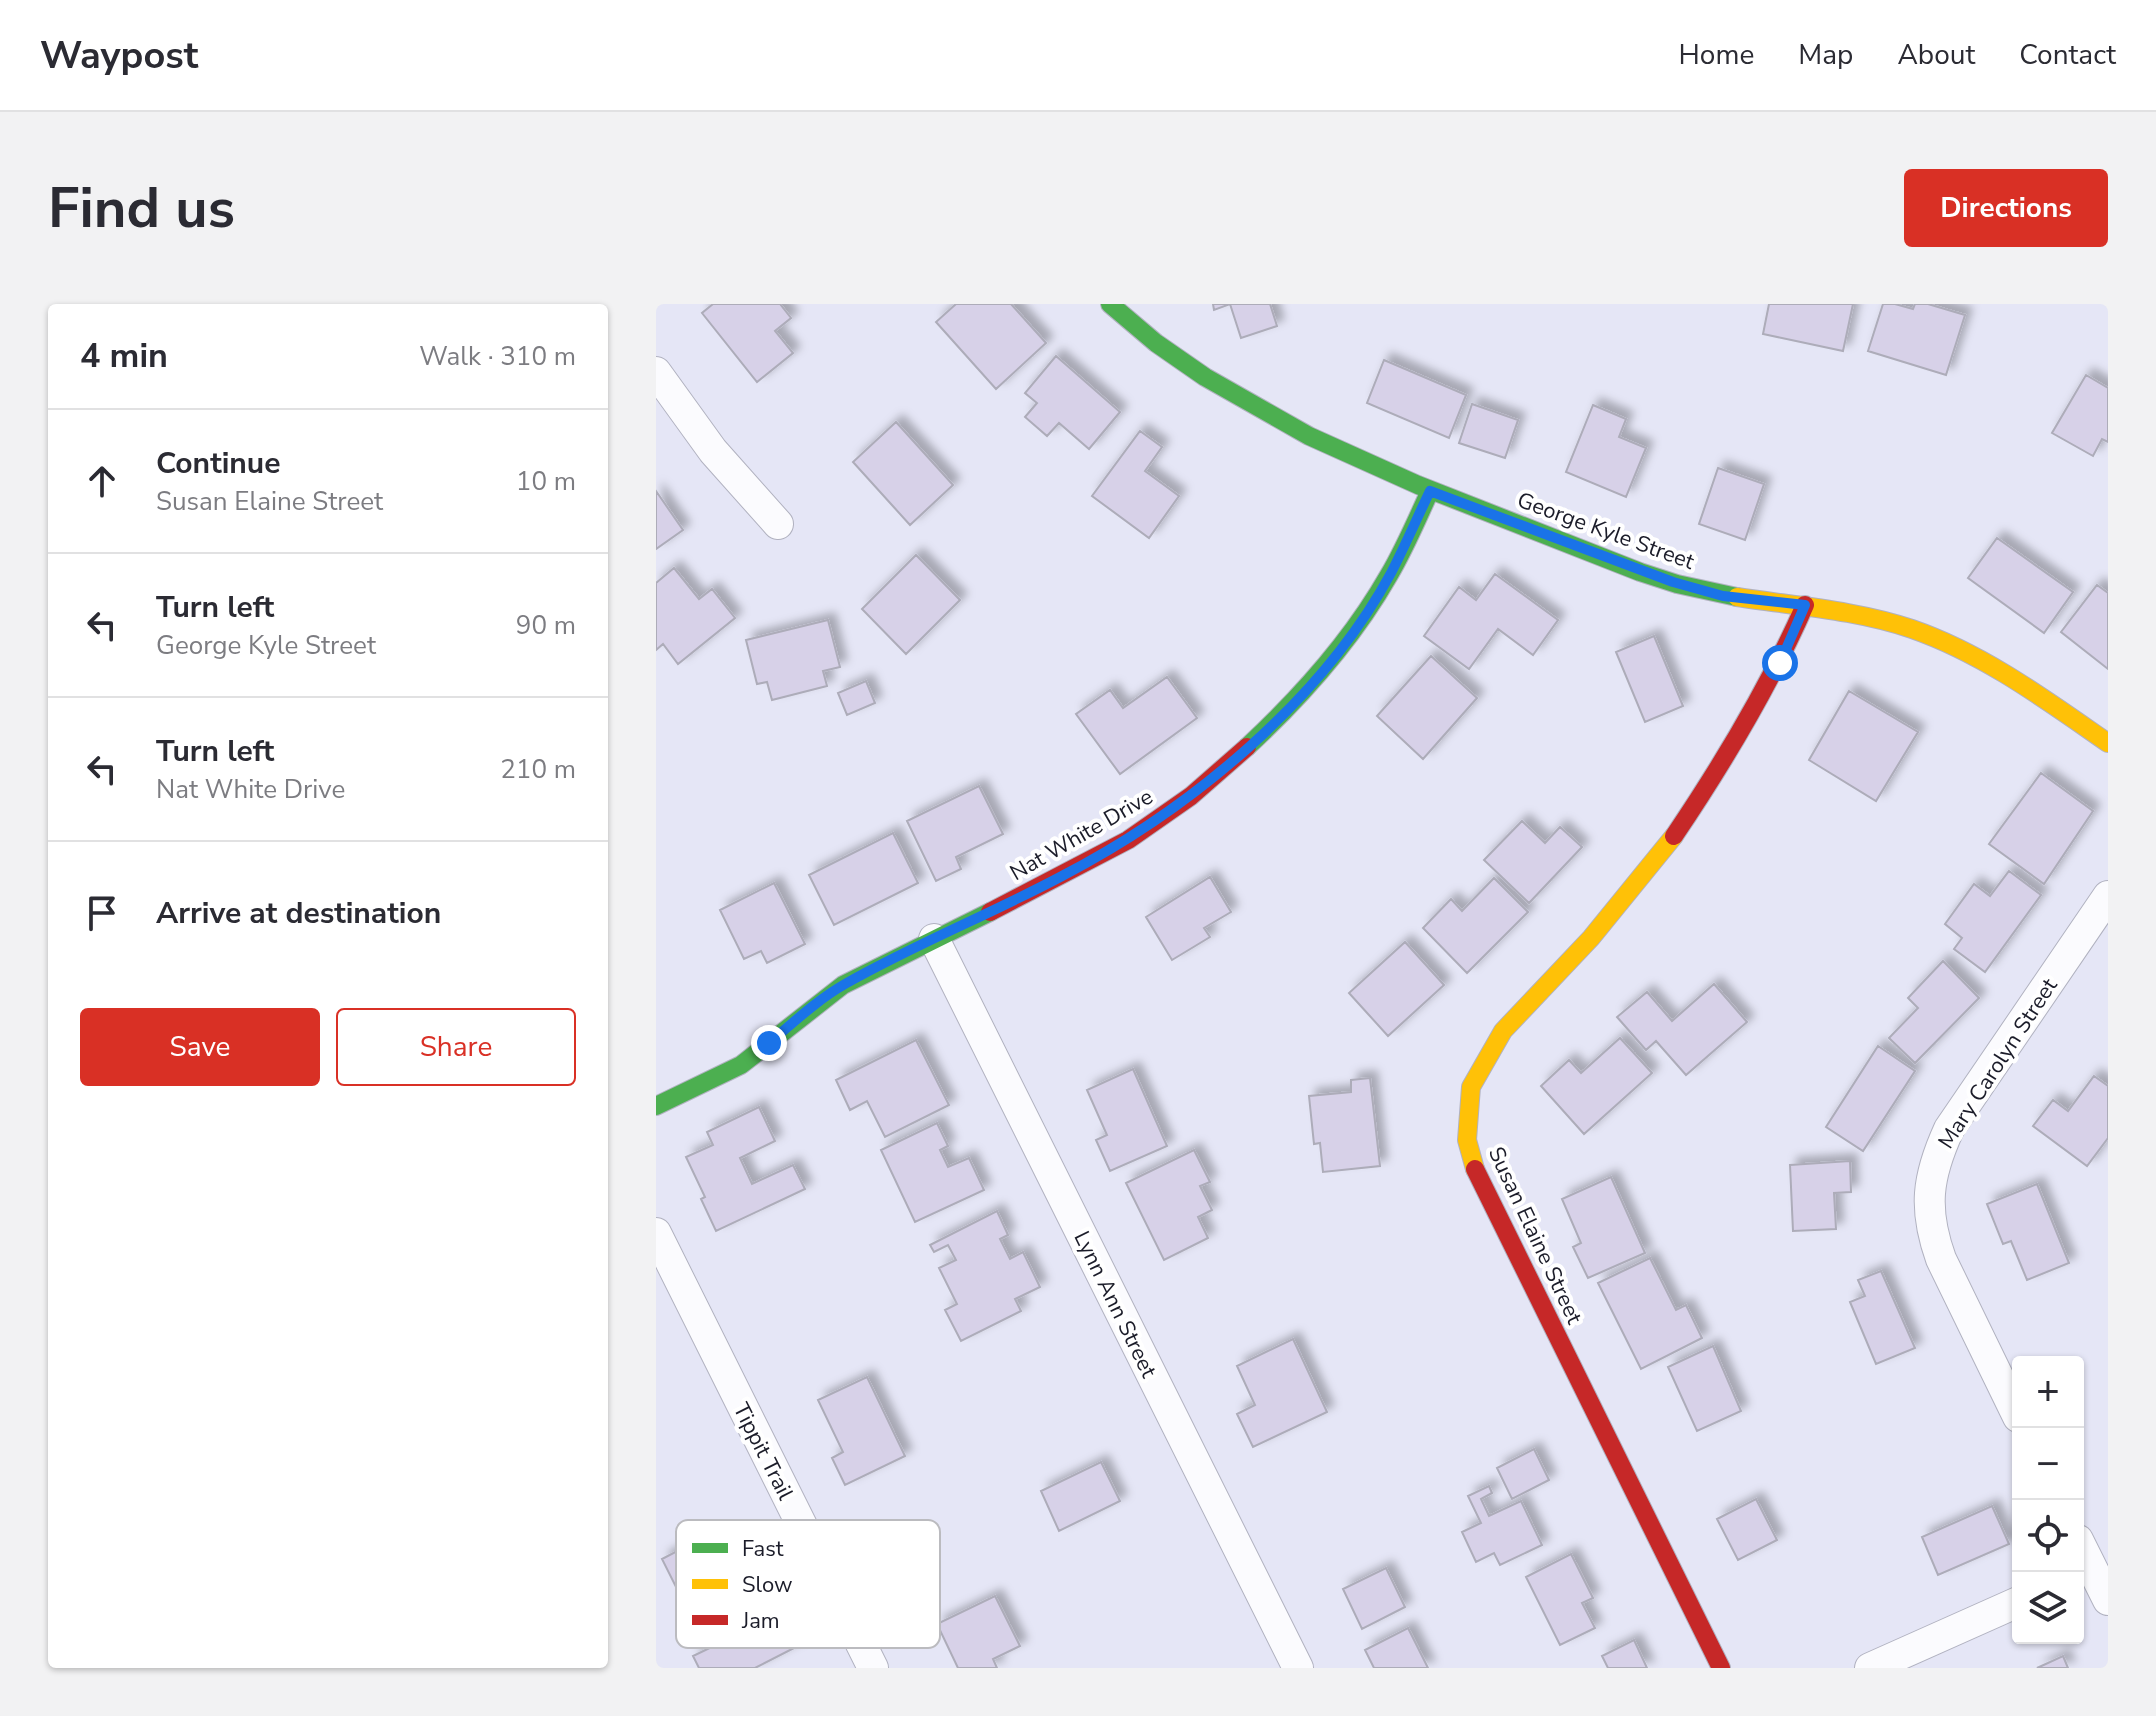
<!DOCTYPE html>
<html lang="en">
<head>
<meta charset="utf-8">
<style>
  :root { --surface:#fff; --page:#f2f2f3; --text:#2b2b33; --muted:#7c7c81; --line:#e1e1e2; --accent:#d93025 }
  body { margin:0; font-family:"Nunito Sans",sans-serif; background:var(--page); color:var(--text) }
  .controls { position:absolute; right:24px; bottom:24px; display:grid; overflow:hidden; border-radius:8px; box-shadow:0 2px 6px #0004 }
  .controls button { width:72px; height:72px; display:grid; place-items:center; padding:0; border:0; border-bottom:2px solid var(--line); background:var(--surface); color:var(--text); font:40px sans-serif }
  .stop { position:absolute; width:24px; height:24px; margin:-18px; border:6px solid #1a73e8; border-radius:50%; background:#fff }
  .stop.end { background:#1a73e8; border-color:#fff; box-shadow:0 2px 8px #0008 }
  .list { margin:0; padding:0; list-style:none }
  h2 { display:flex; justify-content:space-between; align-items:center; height:104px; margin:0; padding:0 32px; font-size:34px }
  h2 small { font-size:26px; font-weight:400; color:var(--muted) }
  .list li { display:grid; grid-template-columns:52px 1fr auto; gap:24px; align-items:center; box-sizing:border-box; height:144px; padding:0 32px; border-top:2px solid var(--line) }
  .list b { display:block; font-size:30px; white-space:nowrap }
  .list p { margin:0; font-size:26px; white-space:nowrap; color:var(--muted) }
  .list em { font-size:26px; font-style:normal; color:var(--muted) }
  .actions { display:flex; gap:16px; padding:24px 32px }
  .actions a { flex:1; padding:18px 0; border:2px solid var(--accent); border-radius:8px; text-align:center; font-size:28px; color:var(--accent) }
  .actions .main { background:var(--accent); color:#fff }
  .icon { flex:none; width:44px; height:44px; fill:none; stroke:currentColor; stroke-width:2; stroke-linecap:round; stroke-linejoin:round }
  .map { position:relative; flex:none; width:1452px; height:1364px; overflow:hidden; border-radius:8px }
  header { display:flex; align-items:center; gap:48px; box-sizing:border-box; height:112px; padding:0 40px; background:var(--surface); border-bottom:2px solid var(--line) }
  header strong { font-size:38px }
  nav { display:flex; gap:44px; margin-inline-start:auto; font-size:28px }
  .intro { display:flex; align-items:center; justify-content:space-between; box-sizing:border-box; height:192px; padding:0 48px }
  h1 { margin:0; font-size:56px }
  .button { padding:20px 36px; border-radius:8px; background:var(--accent); color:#fff; font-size:28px; font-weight:700 }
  main { display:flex; gap:48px; padding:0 48px }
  aside { flex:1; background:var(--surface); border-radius:8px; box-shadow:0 2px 6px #0004 }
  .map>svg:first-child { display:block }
  .building { fill:#d7d1e8; stroke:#adacb9; stroke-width:2; filter:url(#shadow) }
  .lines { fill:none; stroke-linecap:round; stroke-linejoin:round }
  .street-casing { stroke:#b1b2c0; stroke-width:32 }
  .fast-casing { stroke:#b1b2c0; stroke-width:20 }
  .slow-casing { stroke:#b1b2c0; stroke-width:20 }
  .jam-casing { stroke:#b1b2c0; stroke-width:20 }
  .street { stroke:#fbfbfe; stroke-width:30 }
  .fast { stroke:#4caf50; stroke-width:18 }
  .slow { stroke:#ffc107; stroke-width:18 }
  .jam { stroke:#c62828; stroke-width:18 }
  .route { stroke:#1a73e8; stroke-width:10 }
  .labels { text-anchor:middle; stroke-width:8; stroke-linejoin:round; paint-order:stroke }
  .street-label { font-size:22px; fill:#1b1c29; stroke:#fff }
  .key { fill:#fff; stroke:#bbbbbf; stroke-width:2 }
  .key-label { font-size:22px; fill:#1b1c29 }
</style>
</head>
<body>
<header>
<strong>Waypost</strong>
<nav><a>Home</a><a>Map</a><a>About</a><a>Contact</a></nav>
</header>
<div class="intro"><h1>Find us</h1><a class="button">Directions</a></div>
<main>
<aside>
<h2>4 min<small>Walk · 310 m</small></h2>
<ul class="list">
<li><svg class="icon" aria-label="ahead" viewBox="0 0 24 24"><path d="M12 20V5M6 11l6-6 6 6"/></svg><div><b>Continue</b><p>Susan Elaine Street</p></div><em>10 m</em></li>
<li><svg class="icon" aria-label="left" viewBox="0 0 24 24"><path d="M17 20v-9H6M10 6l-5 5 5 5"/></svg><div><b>Turn left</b><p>George Kyle Street</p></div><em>90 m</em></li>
<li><svg class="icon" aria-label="left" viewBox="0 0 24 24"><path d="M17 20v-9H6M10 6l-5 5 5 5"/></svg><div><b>Turn left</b><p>Nat White Drive</p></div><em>210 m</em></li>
<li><svg class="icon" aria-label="arrive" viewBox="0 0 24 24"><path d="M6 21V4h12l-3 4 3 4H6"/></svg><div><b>Arrive at destination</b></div></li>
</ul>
<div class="actions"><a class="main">Save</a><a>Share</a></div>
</aside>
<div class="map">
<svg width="1452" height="1364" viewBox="0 0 1452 1364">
  <defs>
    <filter id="shadow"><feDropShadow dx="7" dy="-7" stdDeviation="4" flood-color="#0004"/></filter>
  </defs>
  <rect width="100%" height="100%" fill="#e5e6f6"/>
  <path class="building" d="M57,0H124L135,14L119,27L137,49L101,78L46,9Z
    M300,0H355L390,39L340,85L280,18Z
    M557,0H614L621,22L585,34L574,0L558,6Z
    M1113,0H1197L1187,47L1107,30Z
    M1227,0H1239L1257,5L1259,0H1272L1309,11L1290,71L1212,47Z
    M400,52L464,108L433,145L403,119L391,132L369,113L381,99L369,89Z
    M728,56L810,91L793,134L711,99Z
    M1430,71L1452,84V138L1446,135L1437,152L1396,129Z
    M816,100L862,116L849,154L803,139Z
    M937,101L970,115L963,133L990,144L970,193L910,168Z
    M240,118L297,181L254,221L197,158Z
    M484,127L506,143L489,167L523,192L493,234L436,192Z
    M1062,164L1108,180L1089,236L1043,220Z
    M0,187L27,226L0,245Z
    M1341,234L1417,288L1388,329L1312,274Z
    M260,251L304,296L250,350L206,305Z
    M18,264L43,295L56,285L79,314L22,360L7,340L0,346V279Z
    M839,270L902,316L877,351L842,325L813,365L768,332L803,283L820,296Z
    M1441,281L1452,289V365L1405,328Z
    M172,316L184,363L167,367L171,382L116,396L111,378L101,380L90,336Z
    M998,332L1027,402L989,418L960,348Z
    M775,352L821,394L767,455L721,412Z
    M511,373L541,414L464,470L420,410L454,386L467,404Z
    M210,377L219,399L191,411L182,389Z
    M1193,387L1262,428L1220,497L1153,456Z
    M1385,469L1437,507L1388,580L1333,540Z
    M323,482L347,530L300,553L305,565L280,577L251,517Z
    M866,517L889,539L904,523L926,543L873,599L828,556Z
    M237,529L262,579L178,621L153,571Z
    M1353,567L1385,591L1329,668L1298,645L1306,634L1289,620L1318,580L1334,592Z
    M554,573L575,608L548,624L554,633L516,656L490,613Z
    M838,574L872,608L811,669L767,624L795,595L806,607Z
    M118,579L149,640L111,659L105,647L88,655L64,606Z
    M749,638L788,681L732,732L693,689Z
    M1287,657L1323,694L1259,759L1233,734L1262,704L1252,694Z
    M1058,680L1091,718L1030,771L1000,737L990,746L961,713L991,688L1016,717Z
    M964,734L996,769L928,830L885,782L913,756L925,769Z
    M260,736L293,801L229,833L211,797L194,806L180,776Z
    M1222,742L1259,767L1207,847L1170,823Z
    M477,765L511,842L454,867L440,836L451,831L431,786Z
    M1438,772L1452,782V834L1431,862L1377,822L1397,796L1412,807Z
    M714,774L724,862L667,868L664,839L658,840L653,792L695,788V776Z
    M103,803L119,837L84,854L96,880L137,861L149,885L60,927L45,895L49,893L30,853L57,841L51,828Z
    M281,819L292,842L284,846L292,863L313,854L328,886L259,918L225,846Z
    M538,846L554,878L544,882L556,906L542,913L552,934L508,956L470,879Z
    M1194,857L1195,888L1178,889L1180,925L1137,927L1134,861Z
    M955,873L989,949L932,974L917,943L925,939L906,895Z
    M1381,880L1413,959L1371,976L1355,937L1347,940L1331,900Z
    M341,907L352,931L344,935L354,955L367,948L384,983L359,995L365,1007L305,1037L289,1006L301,1000L283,964L300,956L292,941L278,948L274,941Z
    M994,954L1020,1006L1030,1001L1046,1034L985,1065L942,979Z
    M1225,967L1259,1044L1220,1060L1194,998L1209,992L1202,976Z
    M637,1035L671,1108L597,1143L581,1110L599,1101L581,1062Z
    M1057,1042L1085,1107L1041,1127L1012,1063Z
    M211,1073L249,1152L189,1181L176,1154L187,1148L162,1096Z
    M878,1145L893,1176L856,1195L841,1164Z
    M445,1158L464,1197L403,1227L385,1187Z
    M833,1182L836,1189L825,1195L833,1212L865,1197L886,1241L844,1261L838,1249L820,1258L806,1228L825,1219L812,1192Z
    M1100,1195L1121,1236L1082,1256L1061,1215Z
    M1336,1202L1353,1240L1282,1271L1266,1233Z
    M50,1232L63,1257L90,1244L106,1277L35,1313L6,1255Z
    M915,1250L937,1294L926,1299L939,1324L904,1341L870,1273Z
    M730,1264L749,1303L706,1325L687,1285Z
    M111,1283L140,1343L99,1364H43L37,1352L60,1341L47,1315Z
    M339,1292L364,1342L337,1355L341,1364H302L281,1320Z
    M752,1324L772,1364H718L709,1346Z
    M978,1336L991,1364H952L946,1352Z
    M1407,1352L1412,1364H1381Z"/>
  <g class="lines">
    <g class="street-casing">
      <path id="street" d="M0,68L57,147L122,220
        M278,635L642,1364
        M0,929L217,1364
        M1362,1113L1285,955C1267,905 1271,873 1293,825L1452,592
        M1422,1236L1452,1296
        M1214,1364L1362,1298"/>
    </g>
    <g class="fast-casing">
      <path id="fast" d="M454,0L500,39L549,73L653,132L762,181L984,268L1021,280L1081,293
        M591,443C646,392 696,336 733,271C749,244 761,215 774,187
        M0,802L85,761L187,681L334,608"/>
    </g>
    <g class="slow-casing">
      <path id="slow" d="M1081,293C1139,302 1200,306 1256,325C1328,350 1390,396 1452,439
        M819,865L811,836L815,783L847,727L935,634L1018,532"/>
    </g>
    <g class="jam-casing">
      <path id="jam" d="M1018,532C1068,458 1113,383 1149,301
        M334,608L472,536L535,492L591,443
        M819,865L1065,1364"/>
    </g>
    <use href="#street" class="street"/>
    <use href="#fast" class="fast"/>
    <use href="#slow" class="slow"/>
    <use href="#jam" class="jam"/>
  </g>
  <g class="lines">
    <path class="route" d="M113,739C137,719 161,696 189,680C259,640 335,610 406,572C533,506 666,397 735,269C749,242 761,214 774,187L1017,278L1067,292L1149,301L1124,359"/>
  </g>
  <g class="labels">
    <g class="street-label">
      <text transform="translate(950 226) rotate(20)" y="8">George Kyle Street</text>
      <text transform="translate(425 530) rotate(-30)" y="8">Nat White Drive</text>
      <text transform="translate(1341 759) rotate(-57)" y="8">Mary Carolyn Street</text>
      <text transform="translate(880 931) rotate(65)" y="8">Susan Elaine Street</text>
      <text transform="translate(460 1000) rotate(64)" y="8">Lynn Ann Street</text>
      <text transform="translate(108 1147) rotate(63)" y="8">Tippit Trail</text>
    </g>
  </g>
  <rect x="20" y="1216" width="264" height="128" rx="12" class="key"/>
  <rect x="36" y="1239" width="36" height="10" fill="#4caf50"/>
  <rect x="36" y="1275" width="36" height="10" fill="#ffc107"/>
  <rect x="36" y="1311" width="36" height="10" fill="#c62828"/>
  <g class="key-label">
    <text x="86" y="1252">Fast</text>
    <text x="86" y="1288">Slow</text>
    <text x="86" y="1324">Jam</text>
  </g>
</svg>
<div class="controls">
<button>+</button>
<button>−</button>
<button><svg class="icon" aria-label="locate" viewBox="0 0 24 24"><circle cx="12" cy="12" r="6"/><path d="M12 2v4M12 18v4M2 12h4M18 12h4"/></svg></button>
<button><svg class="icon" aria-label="layers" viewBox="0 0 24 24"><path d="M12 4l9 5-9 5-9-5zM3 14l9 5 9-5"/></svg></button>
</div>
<div class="stop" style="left:1124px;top:359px"></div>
<div class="stop end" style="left:113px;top:739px"></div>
</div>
</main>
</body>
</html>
